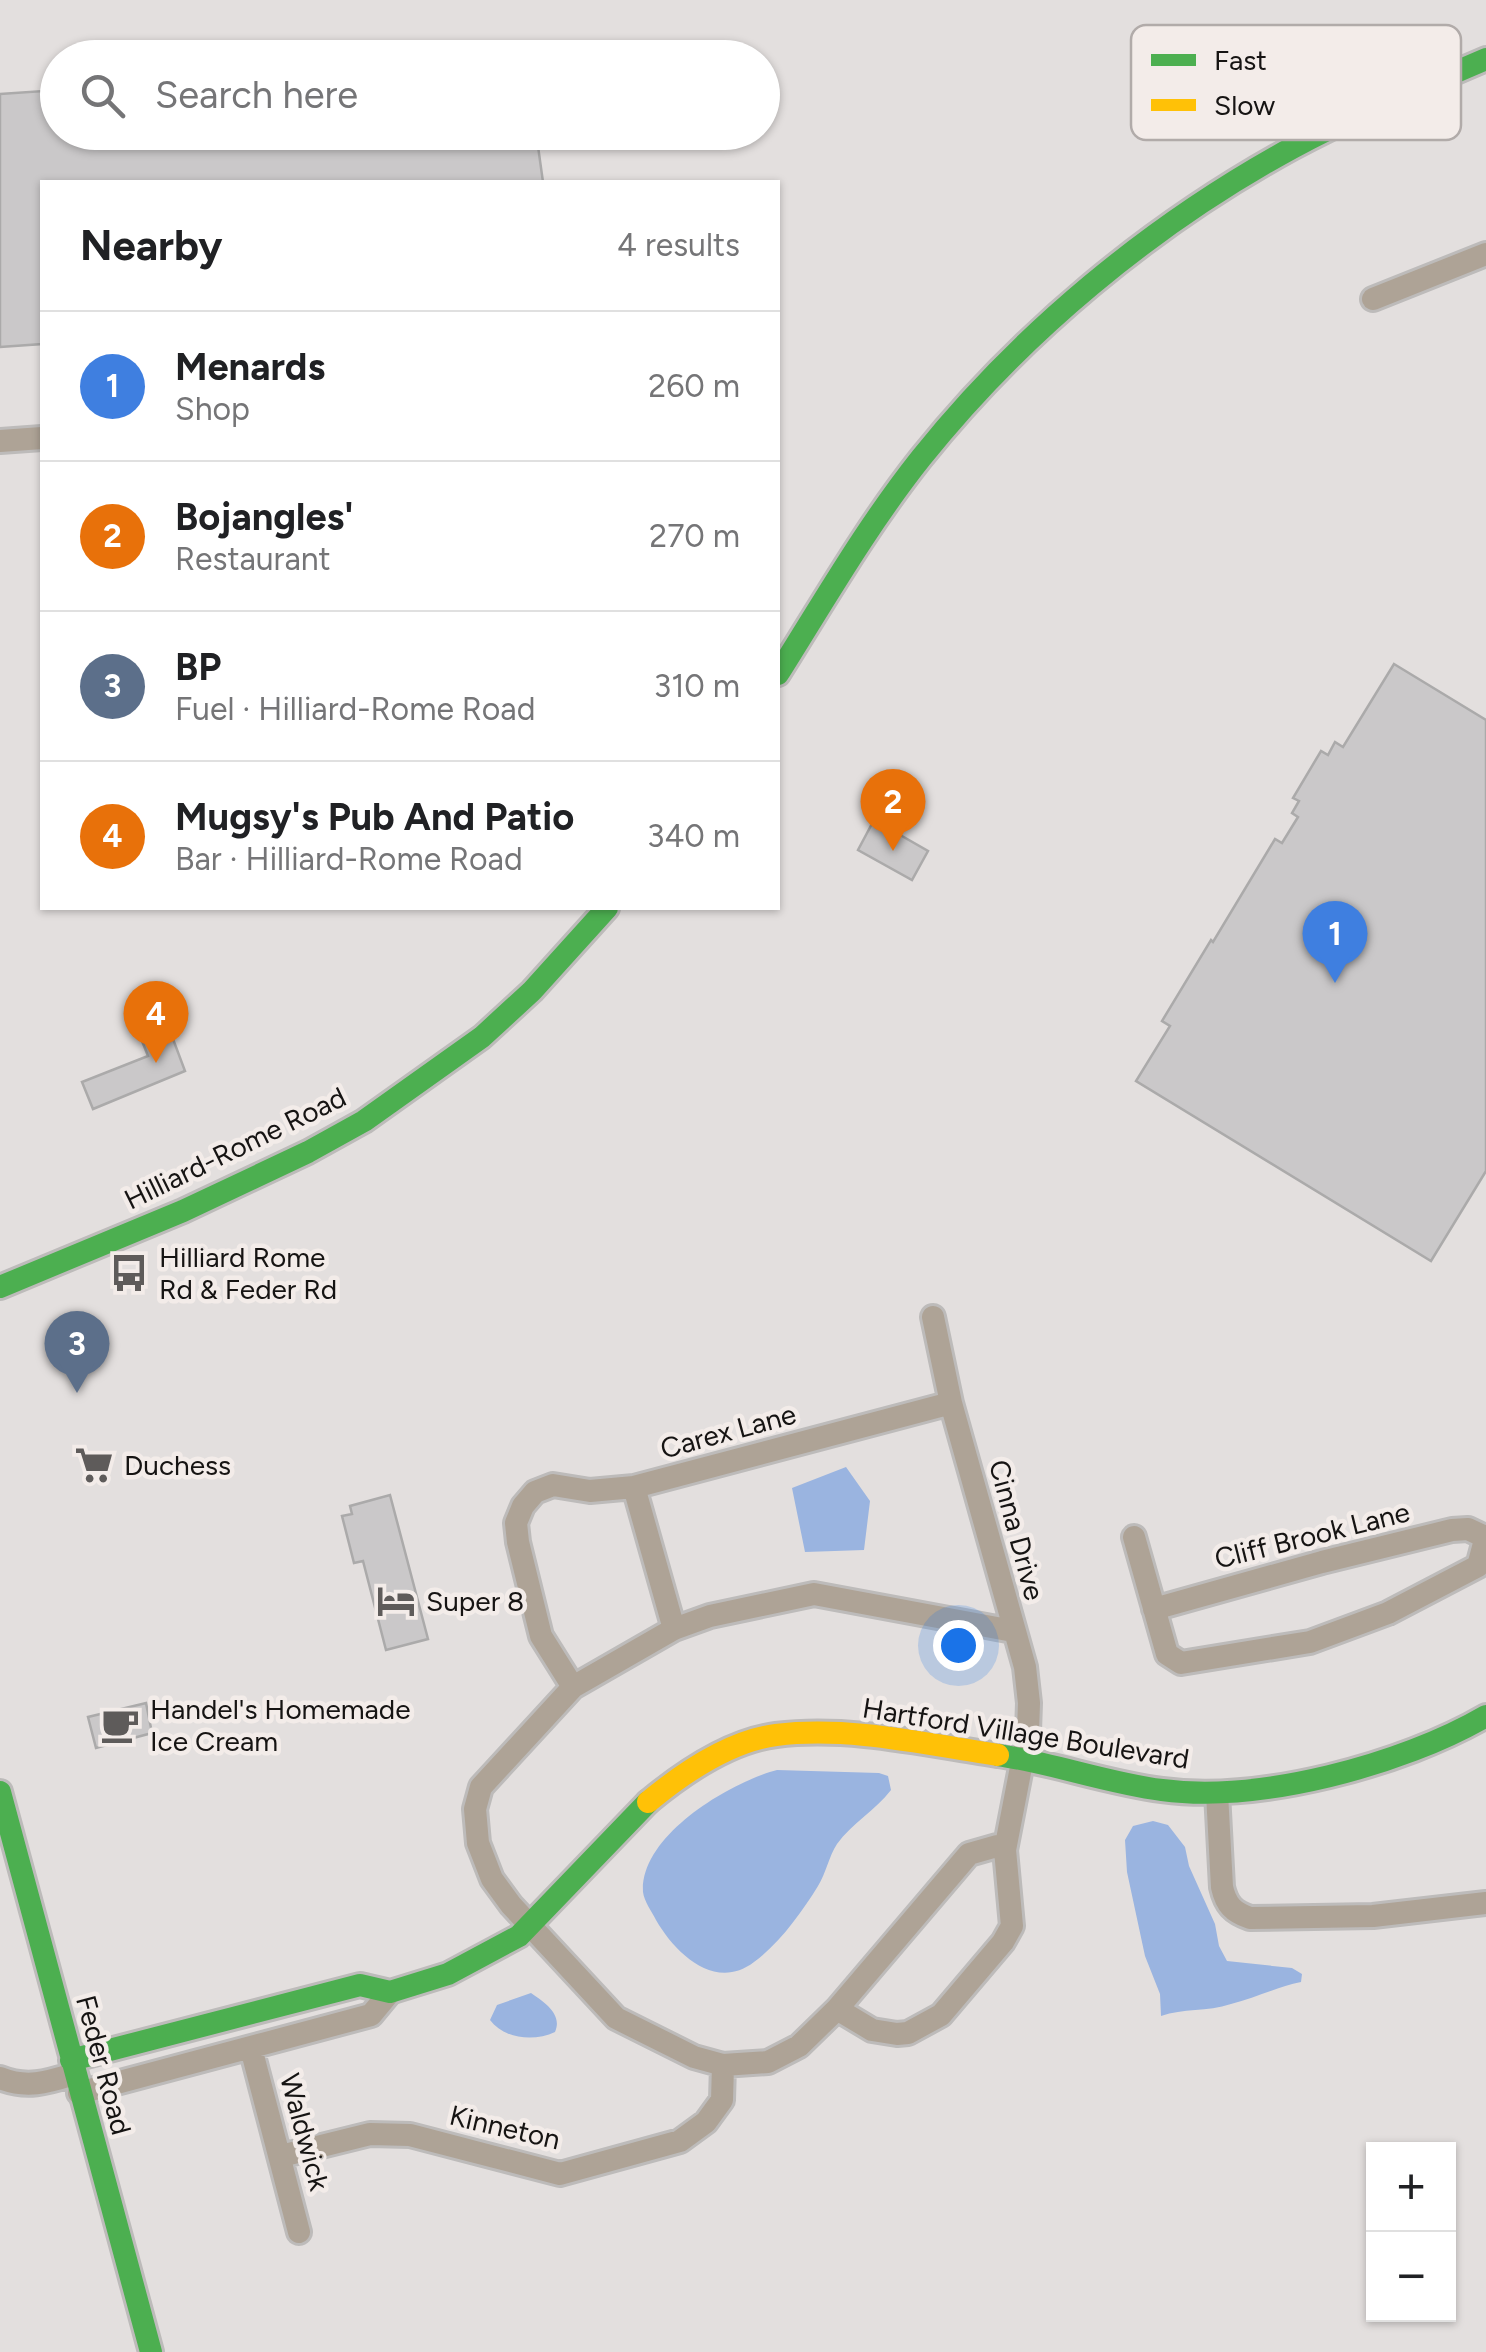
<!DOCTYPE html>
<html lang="en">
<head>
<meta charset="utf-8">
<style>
  :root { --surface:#fff; --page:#f2f2f2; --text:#202124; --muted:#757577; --line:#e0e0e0; --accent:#db2777 }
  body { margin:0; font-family:Figtree,sans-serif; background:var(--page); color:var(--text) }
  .controls { position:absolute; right:30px; bottom:30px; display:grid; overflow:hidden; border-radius:0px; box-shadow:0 2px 8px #0004 }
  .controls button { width:90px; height:90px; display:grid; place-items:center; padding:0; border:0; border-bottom:2px solid var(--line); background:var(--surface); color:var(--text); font:50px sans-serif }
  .you { position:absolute; left:958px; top:1645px; width:35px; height:35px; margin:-25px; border:8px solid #fff; border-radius:50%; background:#1a73e8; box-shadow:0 0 0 15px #1a73e833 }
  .badge { display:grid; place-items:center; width:65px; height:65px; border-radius:50%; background:var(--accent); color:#fff; font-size:32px; font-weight:700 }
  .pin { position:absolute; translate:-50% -82px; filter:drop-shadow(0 2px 5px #0008) }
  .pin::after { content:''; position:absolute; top:52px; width:35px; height:30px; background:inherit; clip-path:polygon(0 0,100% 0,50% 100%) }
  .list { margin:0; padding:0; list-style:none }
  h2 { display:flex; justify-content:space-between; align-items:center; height:130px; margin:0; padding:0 40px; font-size:42px }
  h2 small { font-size:32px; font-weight:400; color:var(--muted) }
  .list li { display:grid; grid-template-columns:65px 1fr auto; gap:30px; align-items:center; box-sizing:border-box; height:150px; padding:0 40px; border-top:2px solid var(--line) }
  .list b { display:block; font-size:38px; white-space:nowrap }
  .list p { margin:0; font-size:32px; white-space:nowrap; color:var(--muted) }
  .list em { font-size:32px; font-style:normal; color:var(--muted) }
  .icon { flex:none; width:55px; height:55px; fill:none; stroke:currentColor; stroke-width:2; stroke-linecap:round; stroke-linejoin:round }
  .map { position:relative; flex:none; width:1486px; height:2352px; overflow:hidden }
  .search { position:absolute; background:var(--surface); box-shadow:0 2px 8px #0004; left:40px; top:40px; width:740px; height:110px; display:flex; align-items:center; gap:25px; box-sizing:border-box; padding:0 35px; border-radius:55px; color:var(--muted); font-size:38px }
  .panel { position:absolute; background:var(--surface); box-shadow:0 2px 8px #0004; left:40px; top:180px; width:740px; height:730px; border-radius:0px }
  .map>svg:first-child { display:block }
  .water { fill:#9ab4e0 }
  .building { fill:#cac8c9; stroke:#abaaaa; stroke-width:2.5 }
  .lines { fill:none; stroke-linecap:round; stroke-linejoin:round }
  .street-casing { stroke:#bdbbba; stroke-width:28 }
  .fast-casing { stroke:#bdbbba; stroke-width:28 }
  .slow-casing { stroke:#bdbbba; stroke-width:28 }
  .street { stroke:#aea396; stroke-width:22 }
  .fast { stroke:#4caf50; stroke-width:22 }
  .slow { stroke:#ffc107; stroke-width:22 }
  .labels { text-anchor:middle; stroke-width:9; stroke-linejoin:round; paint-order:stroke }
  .street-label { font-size:28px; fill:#161413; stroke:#f3ece9 }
  .poi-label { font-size:28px; fill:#161413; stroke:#f3ece9; text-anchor:start }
  .key { fill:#f3ece9; stroke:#b1aba9; stroke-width:2.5 }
  .key-label { font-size:28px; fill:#161413 }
</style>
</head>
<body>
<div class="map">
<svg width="1486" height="2352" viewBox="0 0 1486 2352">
  <rect width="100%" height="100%" fill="#e3dfde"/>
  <path class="water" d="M846,1467L870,1501L864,1550L805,1552L792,1488Z
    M777,1770L879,1773L888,1776L891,1790C875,1811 852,1823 837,1844C829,1856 826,1873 818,1886C802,1912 779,1944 754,1962C715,1992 675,1953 656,1920C652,1912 644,1901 643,1892C640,1835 731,1782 777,1770Z
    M1153,1821L1168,1825L1185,1847L1189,1866L1215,1924L1219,1946L1227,1961L1292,1968L1302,1974L1301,1982C1277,1987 1255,1998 1231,2004C1207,2012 1183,2008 1161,2016L1160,1994L1145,1956L1127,1872L1125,1840L1133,1826Z
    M531,1993C544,2002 563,2014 555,2032C534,2042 504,2039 490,2020L497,2005Z"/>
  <path class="building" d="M58,90V132H536L543,182H42V344L0,347V94Z
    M1394,664L1486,720V1171L1431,1261L1136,1081L1170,1026L1162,1021L1211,940L1213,942L1275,839L1282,843L1298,817L1292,813L1299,801L1293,798L1321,751L1328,755L1335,742L1343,747Z
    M874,820L928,851L912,880L858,850Z
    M177,1026L173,1039L185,1071L93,1109L82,1082L148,1056L142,1041Z
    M390,1495L428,1639L386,1650L363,1561L354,1563L342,1516L352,1514L350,1506Z
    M146,1703L152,1733L96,1748L88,1717Z"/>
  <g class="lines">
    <g class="street-casing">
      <path id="street" d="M1373,299L1486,254
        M0,441L42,438
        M634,1487L674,1629
        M1134,1537L1167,1654L1181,1663L1310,1642L1388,1613L1478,1566L1486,1536
        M1154,1609L1322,1562L1452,1530L1468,1529L1485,1537
        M573,1687L541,1636L518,1542L516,1523L523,1506L535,1492L553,1485L590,1491L634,1487L951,1403
        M1217,1793L1222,1887C1226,1905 1233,1912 1250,1918L1373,1916L1486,1903
        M1005,1850L997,1846L969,1854L837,2009L799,2046L768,2062L723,2065L694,2057L616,2018L511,1905L492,1879L478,1843L475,1809L481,1787L573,1687L674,1629L710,1616L814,1594L1013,1631
        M837,2009L872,2030L897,2034L908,2033L941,2015L1003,1942L1012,1926L1005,1850L1028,1731L1029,1703L1025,1667L951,1403L933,1317
        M251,2048L299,2232
        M0,2078C27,2089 48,2082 74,2074
        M79,2093L371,2015L390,1992
        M281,2156L370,2134L410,2135L560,2174L680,2141L706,2122L722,2100L723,2065"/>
    </g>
    <g class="fast-casing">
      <path id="fast" d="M778,674C824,601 867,526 921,458C1021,333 1151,225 1292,148C1355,114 1421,87 1486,59
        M0,1287L183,1211L308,1152L364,1121L482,1037L532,991L607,908
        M998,1755C1053,1763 1107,1783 1162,1790C1259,1803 1402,1765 1486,1716
        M0,1792L151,2352
        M71,2060L360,1985L390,1992L448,1974L519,1936L648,1802"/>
    </g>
    <g class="slow-casing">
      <path id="slow" d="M648,1802C683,1773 729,1741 776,1735C849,1726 925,1744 998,1755"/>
    </g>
    <use href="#street" class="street"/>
    <use href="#fast" class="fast"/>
    <use href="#slow" class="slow"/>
  </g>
  <defs>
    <g id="bus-bare" transform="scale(3)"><path d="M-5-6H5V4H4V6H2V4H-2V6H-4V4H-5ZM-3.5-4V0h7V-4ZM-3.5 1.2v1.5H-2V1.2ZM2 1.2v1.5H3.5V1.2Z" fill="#5e5b5a" stroke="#f3ece9" stroke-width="2.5" paint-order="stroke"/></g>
    <g id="supermarket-bare" transform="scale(3)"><path d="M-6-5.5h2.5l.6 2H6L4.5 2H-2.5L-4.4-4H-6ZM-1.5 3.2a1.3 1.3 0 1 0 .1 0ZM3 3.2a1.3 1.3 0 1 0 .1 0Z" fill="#5e5b5a" stroke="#f3ece9" stroke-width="2.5" paint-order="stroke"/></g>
    <g id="hotel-bare" transform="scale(3)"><path d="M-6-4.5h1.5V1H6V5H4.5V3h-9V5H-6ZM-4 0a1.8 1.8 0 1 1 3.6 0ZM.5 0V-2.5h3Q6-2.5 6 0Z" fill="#5e5b5a" stroke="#f3ece9" stroke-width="2.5" paint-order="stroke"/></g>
    <g id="cafe-bare" transform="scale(3)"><path d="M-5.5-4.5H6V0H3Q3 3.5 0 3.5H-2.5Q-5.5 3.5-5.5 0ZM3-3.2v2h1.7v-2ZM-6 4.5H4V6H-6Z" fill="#5e5b5a" stroke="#f3ece9" stroke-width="2.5" paint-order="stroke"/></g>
  </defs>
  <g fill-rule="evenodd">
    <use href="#bus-bare" x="129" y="1273"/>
    <use href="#supermarket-bare" x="94" y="1465"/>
    <use href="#hotel-bare" x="396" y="1601"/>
    <use href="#cafe-bare" x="120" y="1725"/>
  </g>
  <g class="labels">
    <g class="street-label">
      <text transform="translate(235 1148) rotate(-26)" y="10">Hilliard-Rome Road</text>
      <text transform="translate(728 1431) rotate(-15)" y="10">Carex Lane</text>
      <text transform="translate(1017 1530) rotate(75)" y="10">Cinna Drive</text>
      <text transform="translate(1312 1535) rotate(-14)" y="10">Cliff Brook Lane</text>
      <text transform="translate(1026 1733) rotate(9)" y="10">Hartford Village Boulevard</text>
      <text transform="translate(104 2065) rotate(75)" y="10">Feder Road</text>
      <text transform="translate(505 2127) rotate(13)" y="10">Kinneton</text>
      <text transform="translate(305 2132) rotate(75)" y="10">Waldwick</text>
    </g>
    <g class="poi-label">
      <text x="159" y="1267">Hilliard Rome<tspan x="159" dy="32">Rd &amp; Feder Rd</tspan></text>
      <text x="124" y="1475">Duchess</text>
      <text x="426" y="1611">Super 8</text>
      <text x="150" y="1719">Handel's Homemade<tspan x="150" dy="32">Ice Cream</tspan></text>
    </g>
  </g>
  <rect x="1131" y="25" width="330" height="115" rx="15" class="key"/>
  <rect x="1151" y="54" width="45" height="12" fill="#4caf50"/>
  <rect x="1151" y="99" width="45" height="12" fill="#ffc107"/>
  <g class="key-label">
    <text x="1214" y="70">Fast</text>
    <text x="1214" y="115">Slow</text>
  </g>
</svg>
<div class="controls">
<button>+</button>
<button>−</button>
</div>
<div class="you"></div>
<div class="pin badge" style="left:1335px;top:983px;background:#3f7fe0">1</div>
<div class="pin badge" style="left:893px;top:851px;background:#e8710a">2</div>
<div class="pin badge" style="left:77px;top:1393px;background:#5c6f8a">3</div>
<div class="pin badge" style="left:156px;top:1063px;background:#e8710a">4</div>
<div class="search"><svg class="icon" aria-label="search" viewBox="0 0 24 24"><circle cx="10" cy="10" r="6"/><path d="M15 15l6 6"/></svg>Search here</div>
<section class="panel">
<h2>Nearby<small>4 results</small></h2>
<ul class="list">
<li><span class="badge" style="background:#3f7fe0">1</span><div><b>Menards</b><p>Shop</p></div><em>260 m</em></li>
<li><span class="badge" style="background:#e8710a">2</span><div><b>Bojangles'</b><p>Restaurant</p></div><em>270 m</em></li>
<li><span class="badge" style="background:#5c6f8a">3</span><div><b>BP</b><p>Fuel · Hilliard-Rome Road</p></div><em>310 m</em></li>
<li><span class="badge" style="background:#e8710a">4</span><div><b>Mugsy's Pub And Patio</b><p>Bar · Hilliard-Rome Road</p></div><em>340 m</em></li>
</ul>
</section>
</div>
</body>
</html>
